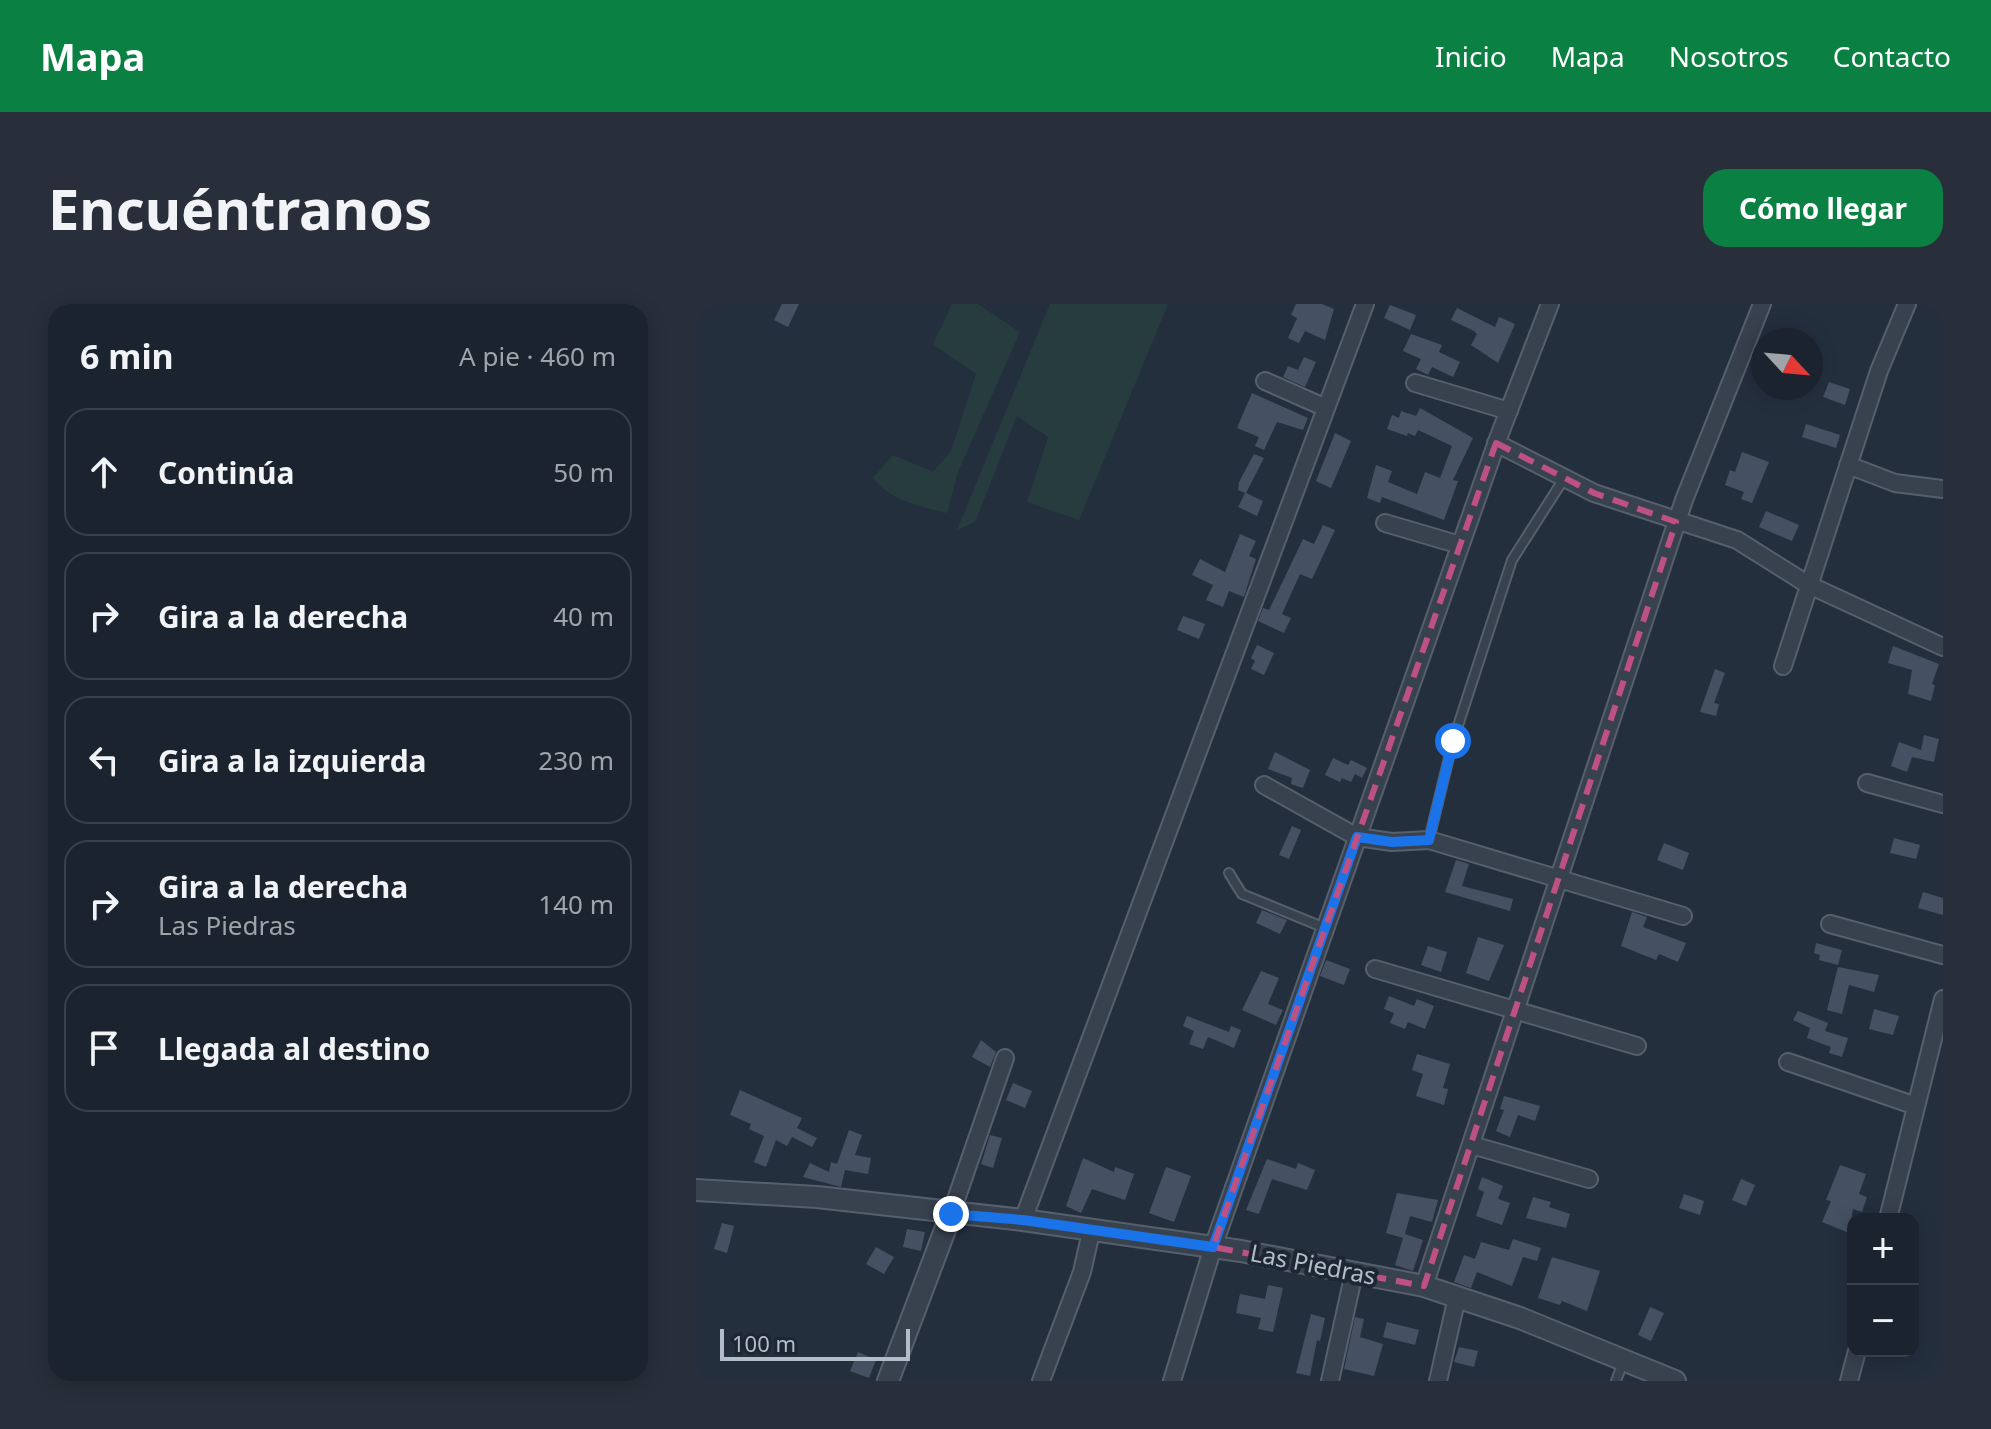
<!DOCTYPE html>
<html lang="es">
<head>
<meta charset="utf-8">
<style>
  :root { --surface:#1b232e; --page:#282f3a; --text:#f1f3f6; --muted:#a0a4aa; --line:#39404a; --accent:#0b8043 }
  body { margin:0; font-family:"Noto Sans",sans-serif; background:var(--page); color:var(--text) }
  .controls { position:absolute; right:24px; bottom:24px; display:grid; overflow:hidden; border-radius:16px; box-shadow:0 4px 20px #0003 }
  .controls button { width:72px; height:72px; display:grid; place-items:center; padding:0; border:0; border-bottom:2px solid var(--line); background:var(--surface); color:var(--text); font:40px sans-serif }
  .compass { position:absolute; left:1055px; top:24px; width:72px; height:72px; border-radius:50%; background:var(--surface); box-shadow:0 4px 20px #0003; rotate:116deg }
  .scale { position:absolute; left:24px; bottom:20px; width:190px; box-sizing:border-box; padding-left:8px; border:4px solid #b4bcc9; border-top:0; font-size:22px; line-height:28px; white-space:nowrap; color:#b4bcc9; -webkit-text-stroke:6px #1d2633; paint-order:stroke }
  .stop { position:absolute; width:24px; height:24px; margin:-18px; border:6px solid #1a73e8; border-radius:50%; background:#fff }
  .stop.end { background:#1a73e8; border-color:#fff; box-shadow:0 2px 8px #0008 }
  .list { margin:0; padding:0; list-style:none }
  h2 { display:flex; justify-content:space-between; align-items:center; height:104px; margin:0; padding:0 32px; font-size:34px }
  h2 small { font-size:26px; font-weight:400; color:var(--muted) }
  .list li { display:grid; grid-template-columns:52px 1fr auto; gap:24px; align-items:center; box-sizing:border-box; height:128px; margin:0 16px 16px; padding:0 16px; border:2px solid var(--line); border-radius:24px }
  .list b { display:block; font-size:30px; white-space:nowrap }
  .list p { margin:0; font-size:26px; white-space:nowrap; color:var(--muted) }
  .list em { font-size:26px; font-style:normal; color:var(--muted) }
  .icon { flex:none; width:44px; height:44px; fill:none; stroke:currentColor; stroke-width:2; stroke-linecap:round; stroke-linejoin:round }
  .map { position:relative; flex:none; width:1247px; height:1077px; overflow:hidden; border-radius:24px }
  header { display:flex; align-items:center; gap:48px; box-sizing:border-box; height:112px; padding:0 40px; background:var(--accent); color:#fff }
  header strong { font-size:38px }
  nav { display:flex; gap:44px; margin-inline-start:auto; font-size:28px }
  .intro { display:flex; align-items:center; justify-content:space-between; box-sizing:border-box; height:192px; padding:0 48px }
  h1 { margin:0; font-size:56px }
  .button { padding:20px 36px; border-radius:24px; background:var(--accent); color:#fff; font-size:28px; font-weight:700 }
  main { display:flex; gap:48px; padding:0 48px }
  aside { flex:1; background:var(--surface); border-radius:24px; box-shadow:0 4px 20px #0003 }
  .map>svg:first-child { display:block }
  .green { fill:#263c3f }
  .building { fill:#455162 }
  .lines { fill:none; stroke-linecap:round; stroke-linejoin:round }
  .service-casing { stroke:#565f6c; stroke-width:12 }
  .minor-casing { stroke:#565f6c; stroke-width:20 }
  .tertiary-casing { stroke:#565f6c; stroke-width:24 }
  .service { stroke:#38414e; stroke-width:8 }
  .minor { stroke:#38414e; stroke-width:16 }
  .tertiary { stroke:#38414e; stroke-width:20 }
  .route { stroke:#1a73e8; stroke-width:10 }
  .marked { fill:none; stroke:#bd5182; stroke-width:6; stroke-dasharray:16 10; stroke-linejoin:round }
  .labels { text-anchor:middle; stroke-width:8; stroke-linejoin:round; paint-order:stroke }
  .street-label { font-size:24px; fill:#b4bcc9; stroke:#1d2633 }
</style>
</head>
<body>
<header>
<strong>Mapa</strong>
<nav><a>Inicio</a><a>Mapa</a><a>Nosotros</a><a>Contacto</a></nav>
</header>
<div class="intro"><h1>Encuéntranos</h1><a class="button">Cómo llegar</a></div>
<main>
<aside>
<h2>6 min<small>A pie · 460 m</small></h2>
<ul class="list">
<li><svg class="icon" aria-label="ahead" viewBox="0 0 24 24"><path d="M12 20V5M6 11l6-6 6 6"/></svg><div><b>Continúa</b></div><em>50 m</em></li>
<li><svg class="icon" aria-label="right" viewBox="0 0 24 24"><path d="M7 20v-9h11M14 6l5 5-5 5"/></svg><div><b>Gira a la derecha</b></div><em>40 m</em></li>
<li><svg class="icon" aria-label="left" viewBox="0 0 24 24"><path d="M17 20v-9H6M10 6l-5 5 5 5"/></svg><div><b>Gira a la izquierda</b></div><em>230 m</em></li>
<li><svg class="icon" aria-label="right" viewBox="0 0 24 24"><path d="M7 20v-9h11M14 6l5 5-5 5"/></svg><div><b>Gira a la derecha</b><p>Las Piedras</p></div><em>140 m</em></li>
<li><svg class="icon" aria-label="arrive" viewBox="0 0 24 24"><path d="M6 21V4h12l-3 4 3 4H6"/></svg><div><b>Llegada al destino</b></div></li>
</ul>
</aside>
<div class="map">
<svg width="1247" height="1077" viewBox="0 0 1247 1077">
  <rect width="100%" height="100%" fill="#242f3e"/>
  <path class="green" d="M256,0H282L324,28L262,168L251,209C223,202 195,197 177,174L197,151L237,168L255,147L280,70L237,40Z
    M354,0H472L383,216L331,198L352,133L321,112L279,218L261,226Z"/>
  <path class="building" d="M86,0H103L92,23L78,16Z
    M600,0H626L638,5L629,36L609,27L603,39L592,34L601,14L595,11Z
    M694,1L720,11L714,26L688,14Z
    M761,4L799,23L803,13L819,20L802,59L775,41L781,30L778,27L755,16Z
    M715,30L746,41L743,48L764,58L757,73L736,63L732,71L720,65L725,55L707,47Z
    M608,53L620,58L609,83L587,73L592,62L602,66Z
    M1133,78L1154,85L1149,101L1127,93Z
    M556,89L612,114L607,126L581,118L568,146L559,142L563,133L541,124Z
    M724,104L777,134L757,176L762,177L748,216L686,193L684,199L671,194L680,161L696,167L692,178L721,190L729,168L744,174L756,142L722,126L719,132L712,129L711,132L691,125L696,111L703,114L705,107L720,112Z
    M1110,120L1144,131L1140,144L1106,133Z
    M639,129L655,137L635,184L620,177Z
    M1046,148L1073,158L1056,199L1045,195L1048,188L1029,181L1034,166L1039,168Z
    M558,150L568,154L550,189L567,197L561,212L542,203L549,189L542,186L543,178Z
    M1070,207L1103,221L1096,237L1063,223Z
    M627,221L639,226L616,275L604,270L586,310L595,314L588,329L562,317L567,304L573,306L607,235L618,240Z
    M544,230L560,237L553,252L560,255L548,293L533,287L527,303L510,296L517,281L496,271L504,255L529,268Z
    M487,312L509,320L503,335L481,326Z
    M561,341L578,349L568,371L555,365L559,357L555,354Z
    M1197,342L1243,360L1236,380L1239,381L1235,397L1212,390L1216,366L1192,359Z
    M1019,365L1029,369L1018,399L1023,400L1020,412L1004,408Z
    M1228,431L1243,435L1238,458L1216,453L1211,468L1195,462L1203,438L1225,446Z
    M579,448L614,466L607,484L595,480L596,474L572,465Z
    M637,454L652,461L655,456L671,464L666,474L659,470L655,478L646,474L644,478L629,471Z
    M596,522L605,526L593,555L583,551Z
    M1198,534L1224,541L1220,555L1194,549Z
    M968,539L993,549L987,566L961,556Z
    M760,556L773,560L766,582L817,595L814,607L749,588Z
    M1227,588L1247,594V611L1222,604Z
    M566,606L591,616L584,630L560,619Z
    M936,608L951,613L947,623L990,639L982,658L963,650L960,656L925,642Z
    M782,633L808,641L793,677L770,669Z
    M1120,639L1146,646L1142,661L1123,656L1124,651L1118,649Z
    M732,642L751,648L745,668L725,661Z
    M630,656L654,665L648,681L624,672Z
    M1142,663L1183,671L1178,688L1153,681L1146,710L1131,706Z
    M565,667L583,674L572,700L587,706L580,721L546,706Z
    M693,692L718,702L721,695L738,702L729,725L712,718L709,725L694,719L698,709L688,705Z
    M1178,705L1203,712L1197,731L1173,725Z
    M1102,707L1132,719L1129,727L1152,734L1146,753L1133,749L1135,743L1111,734L1114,724L1097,716Z
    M491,712L533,728L535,722L545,726L538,744L512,733L507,745L493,740L498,727L487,722Z
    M285,736L300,748L294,763L276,753Z
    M721,750L754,760L747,784L752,785L748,801L720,792L727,770L716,766Z
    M317,779L336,787L329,804L310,796Z
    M44,786L106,814L101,824L121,834L116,843L96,833L91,842L80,836L70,863L58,858L68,832L53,825L55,820L34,811Z
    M808,792L844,802L839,817L822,811L814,833L800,827L808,806L804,805Z
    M153,826L166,831L159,851L175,854L172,870L149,866L145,883L107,873L114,859L133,868L135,858L141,860Z
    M294,831L306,834L297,864L285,860Z
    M387,854L418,868L419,863L438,870L429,896L396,885L385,909L370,902Z
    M571,855L600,865L602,859L619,866L611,886L576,875L563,910L550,906Z
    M1144,861L1170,870L1163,890L1171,893L1166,908L1157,905L1153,929L1126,918L1135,897L1130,896Z
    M470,863L495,872L478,918L453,909Z
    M786,873L807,882L802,895L814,899L806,921L780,912L788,888L782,885Z
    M1045,875L1059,881L1050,902L1036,896Z
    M701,889L742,896L736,918L714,912L709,930L727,936L717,967L699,961L707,934L690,929Z
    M988,890L1008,897L1004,911L983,904Z
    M837,893L855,898L853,903L874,910L870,924L830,914Z
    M26,919L38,922L31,949L18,945Z
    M211,925L229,928L225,947L207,943Z
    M817,935L845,944L841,957L827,953L816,982L781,968L775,984L758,978L768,951L779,955L785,938L813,946Z
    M180,943L198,953L188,970L170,960Z
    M856,953L904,967L891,1007L866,997L864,1001L842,994Z
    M572,981L587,984L577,1028L562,1025L565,1014L540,1009L544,990L569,995Z
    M954,1003L968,1009L955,1037L942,1031Z
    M615,1010L629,1014L624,1037L621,1036L614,1072L600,1069Z
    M659,1013L668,1015L664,1033L687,1040L678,1072L648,1065Z
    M691,1018L723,1026L719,1041L687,1033Z
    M763,1043L782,1047L778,1063L758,1058Z
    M162,1048L180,1056L173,1074L154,1067Z"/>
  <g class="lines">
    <g class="service-casing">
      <path id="service" d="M733,536L757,437L816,256L869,173
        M533,569L546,590L629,624
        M920,1077L927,1058"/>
    </g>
    <g class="minor-casing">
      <path id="minor" d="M569,77L630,104
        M719,79L813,107
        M800,139L898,189L1041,236L1111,280L1247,343
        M1152,161L1199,179L1247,185
        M689,219L764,241
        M1087,362L1183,67L1211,0
        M1171,479L1247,500
        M568,481L661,533L696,538L733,536L987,612
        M1134,620L1247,651
        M679,665L941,742
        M1092,758L1220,802
        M776,841L893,875
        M255,910L309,754
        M1192,915L1247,695
        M327,916L669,0
        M728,982L988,196L1066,0
        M345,1077L386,968L395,928
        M476,1077L517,943L803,132L854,0
        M634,1077L658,969
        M742,1077L761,993
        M1153,1077L1161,1047"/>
    </g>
    <g class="tertiary-casing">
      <path id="tertiary" d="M0,886L121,893L327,916L545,947L728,982L824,1014L979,1077
        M192,1077L255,910"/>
    </g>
    <use href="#service" class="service"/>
    <use href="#minor" class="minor"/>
    <use href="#tertiary" class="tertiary"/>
  </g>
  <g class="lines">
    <path class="route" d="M255,910L327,916L517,943L661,533L696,538L733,536L757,437"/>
  </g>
  <path class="marked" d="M800,139L898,189L980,218L728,982L517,943Z"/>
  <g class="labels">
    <g class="street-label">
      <text transform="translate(617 961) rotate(11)" y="8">Las Piedras</text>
    </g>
  </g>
</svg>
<div class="controls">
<button>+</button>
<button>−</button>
</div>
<svg class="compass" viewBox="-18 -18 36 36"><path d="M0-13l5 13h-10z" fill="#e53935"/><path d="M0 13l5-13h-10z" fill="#a0a4aa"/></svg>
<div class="scale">100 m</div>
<div class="stop" style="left:757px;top:437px"></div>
<div class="stop end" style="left:255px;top:910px"></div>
</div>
</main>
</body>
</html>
